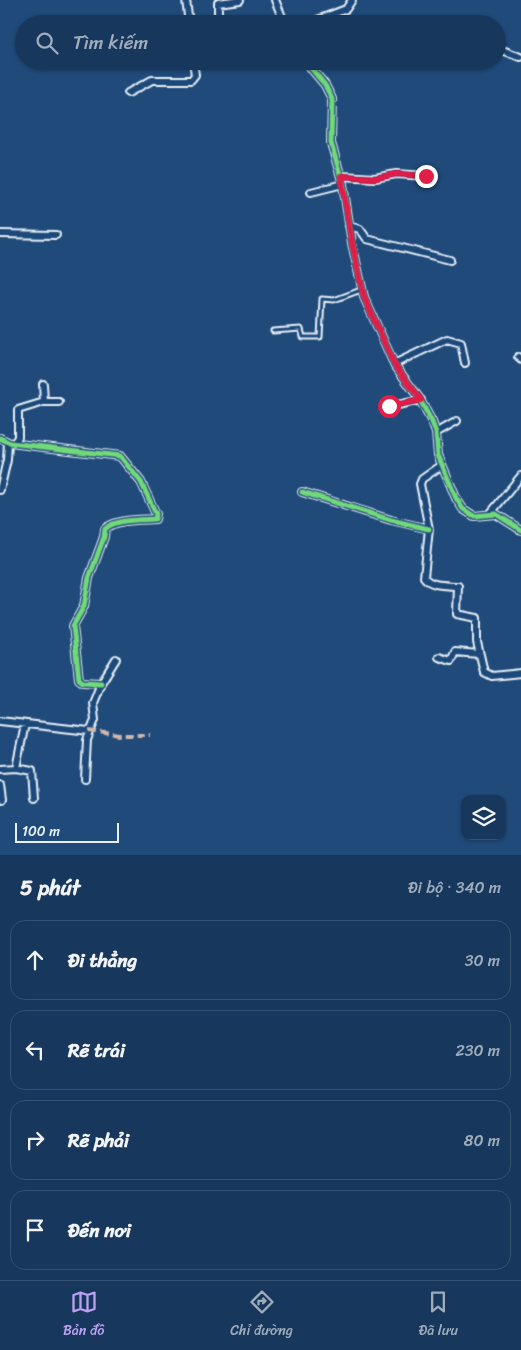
<!DOCTYPE html>
<html lang="vi">
<head>
<meta charset="utf-8">
<style>
  :root { --surface:#17385c; --page:#203f62; --text:#f1f3f6; --muted:#9eacbb; --line:#365272; --accent:#bca0f2 }
  body { margin:0; font-family:Sriracha,sans-serif; background:var(--page); color:var(--text) }
  .controls { position:absolute; right:15px; bottom:15px; display:grid; overflow:hidden; border-radius:10px; box-shadow:0 1px 4px #0004 }
  .controls button { width:45px; height:45px; display:grid; place-items:center; padding:0; border:0; border-bottom:1px solid var(--line); background:var(--surface); color:var(--text); font:25px sans-serif }
  .scale { position:absolute; left:15px; bottom:12px; width:104px; box-sizing:border-box; padding-left:5px; border:2px solid #e8f1f8; border-top:0; font-size:14px; line-height:18px; white-space:nowrap; color:#e8f1f8; -webkit-text-stroke:4px #1f4a7a; paint-order:stroke }
  .stop { position:absolute; width:15px; height:15px; margin:-11px; border:4px solid #e11d48; border-radius:50%; background:#fff }
  .stop.end { background:#e11d48; border-color:#fff; box-shadow:0 1px 5px #0008 }
  .list { margin:0; padding:0; list-style:none }
  h2 { display:flex; justify-content:space-between; align-items:center; height:65px; margin:0; padding:0 20px; font-size:21px }
  h2 small { font-size:16px; font-weight:400; color:var(--muted) }
  .list li { display:grid; grid-template-columns:32px 1fr auto; gap:15px; align-items:center; box-sizing:border-box; height:80px; margin:0 10px 10px; padding:0 10px; border:1px solid var(--line); border-radius:15px }
  .list b { display:block; font-size:19px; white-space:nowrap }
  .list em { font-size:16px; font-style:normal; color:var(--muted) }
  .icon { flex:none; width:28px; height:28px; fill:none; stroke:currentColor; stroke-width:2; stroke-linecap:round; stroke-linejoin:round }
  .map { position:relative; flex:none; width:521px; height:855px; overflow:hidden }
  .search { position:absolute; background:var(--surface); box-shadow:0 1px 4px #0004; left:15px; right:15px; top:15px; height:55px; display:flex; align-items:center; gap:12px; box-sizing:border-box; padding:0 18px; border-radius:28px; color:var(--muted); font-size:19px }
  .sheet { height:425px; background:var(--surface) }
  nav { display:flex; justify-content:space-around; align-items:center; box-sizing:border-box; height:70px; border-top:1px solid var(--line); background:var(--surface); font-size:14px; color:var(--muted) }
  nav a { display:grid; justify-items:center; gap:2px }
  nav .on { color:var(--accent) }
  .map>svg:first-child { display:block }
  .lines { fill:none; stroke-linecap:round; stroke-linejoin:round }
  .service-casing { stroke:#e8f1f8; stroke-width:7 }
  .minor-casing { stroke:#e8f1f8; stroke-width:10 }
  .service { stroke:#1f4a7a; stroke-width:3 }
  .minor { stroke:#1f4a7a; stroke-width:6 }
  .quiet { stroke:#d1b7ad; stroke-width:4; stroke-dasharray:8 4; stroke-linecap:butt }
  .cycleway-casing { stroke:#1f4a7a; stroke-width:8 }
  .cycleway { stroke:#71d979; stroke-width:5 }
  .route { stroke:#e11d48; stroke-width:6 }
</style>
</head>
<body>
<div class="map">
<svg width="521" height="855" viewBox="0 0 521 855">
  <rect width="100%" height="100%" fill="#1f4a7a"/>
  <filter id="ink" filterUnits="userSpaceOnUse"><feTurbulence type="fractalNoise" baseFrequency=".02" numOctaves="2"/><feDisplacementMap in="SourceGraphic" scale="10" xChannelSelector="R" yChannelSelector="G"/><feConvolveMatrix kernelMatrix="1 2 1 2 8 2 1 2 1" color-interpolation-filters="sRGB"/></filter>
  <g filter="url(#ink)">
    <g class="lines">
      <g class="service-casing">
        <path id="service" d="M273,331L301,329L303,337H320L322,299L334,300L361,290"/>
      </g>
      <g class="minor-casing">
        <path id="minor" d="M186,0L189,24
          M275,0L285,24
          M218,24V3L240,0
          M307,24L346,9L352,0
          M497,48L521,57
          M305,61L325,85L332,99L331,143L343,184L352,243L364,297L394,364L419,398L432,422L436,433L438,455L456,498L463,509L474,516L496,514L521,530
          M128,93L152,80H191L195,75L193,61
          M341,176L375,178L396,174L426,176
          M311,192L343,184
          M349,226L360,229L367,239L450,260
          M0,234L56,235
          M518,357L521,360
          M394,364L447,339L461,343L465,363
          M44,402H59
          M386,404L393,406L421,400
          M436,433L457,421
          M0,438L10,443L120,456L141,482L156,514L155,519C141,520 115,519 105,529L104,537L89,578L84,606L73,626L79,679L83,682L101,683
          M14,443L18,437V410L44,402L43,384
          M442,465L422,479L420,484L429,529L424,577C431,587 447,585 458,586L457,614L477,618V642L484,672L492,676L521,673
          M0,490L7,460L8,443
          M302,492L391,520L429,529
          M490,514L521,476
          M439,657L451,661L455,652L479,654
          M0,721L89,731
          M16,768L32,771L34,798
          M0,769L16,768L25,724
          M85,779L87,740L95,720L93,703L101,683L116,659
          M0,785L2,800"/>
      </g>
      <use href="#service" class="service"/>
      <use href="#minor" class="minor"/>
      <path class="quiet" d="M89,731L120,735H150"/>
      <g class="cycleway-casing">
        <path id="cycleway" d="M305,61L325,85L332,99L331,143L343,184L352,243L364,297L394,364L419,398L432,422L436,433L438,455L456,498L463,509L474,516L496,514L521,530
          M0,438L10,443L120,456L141,482L156,514L155,519C141,520 115,519 105,529L104,537L89,578L84,606L73,626L79,679L83,682L101,683
          M302,492L391,520L429,529"/>
      </g>
      <use href="#cycleway" class="cycleway"/>
    </g>
  </g>
  <g class="lines" filter="url(#ink)">
    <path class="route" d="M389,406L421,400L394,364L364,297L352,243L341,176L376,178L396,174L426,176"/>
  </g>
</svg>
<div class="controls">
<button><svg class="icon" aria-label="layers" viewBox="0 0 24 24"><path d="M12 4l9 5-9 5-9-5zM3 14l9 5 9-5"/></svg></button>
</div>
<div class="scale">100 m</div>
<div class="stop" style="left:389px;top:406px"></div>
<div class="stop end" style="left:426px;top:176px"></div>
<div class="search"><svg class="icon" aria-label="search" viewBox="0 0 24 24"><circle cx="10" cy="10" r="6"/><path d="M15 15l6 6"/></svg>Tìm kiếm</div>
</div>
<section class="sheet">
<h2>5 phút<small>Đi bộ · 340 m</small></h2>
<ul class="list">
<li><svg class="icon" aria-label="ahead" viewBox="0 0 24 24"><path d="M12 20V5M6 11l6-6 6 6"/></svg><div><b>Đi thẳng</b></div><em>30 m</em></li>
<li><svg class="icon" aria-label="left" viewBox="0 0 24 24"><path d="M17 20v-9H6M10 6l-5 5 5 5"/></svg><div><b>Rẽ trái</b></div><em>230 m</em></li>
<li><svg class="icon" aria-label="right" viewBox="0 0 24 24"><path d="M7 20v-9h11M14 6l5 5-5 5"/></svg><div><b>Rẽ phải</b></div><em>80 m</em></li>
<li><svg class="icon" aria-label="arrive" viewBox="0 0 24 24"><path d="M6 21V4h12l-3 4 3 4H6"/></svg><div><b>Đến nơi</b></div></li>
</ul>
</section>
<nav>
<a class="on"><svg class="icon" aria-label="map" viewBox="0 0 24 24"><path d="M3 6l6-2 6 2 6-2v14l-6 2-6-2-6 2zM9 4v14M15 6v14"/></svg>Bản đồ</a>
<a><svg class="icon" aria-label="directions" viewBox="0 0 24 24"><path d="M12 3l9 9-9 9-9-9zM9 14v-3h6M13 9l2 2-2 2"/></svg>Chỉ đường</a>
<a><svg class="icon" aria-label="saved" viewBox="0 0 24 24"><path d="M7 4h10v16l-5-4-5 4z"/></svg>Đã lưu</a>
</nav>
</body>
</html>
